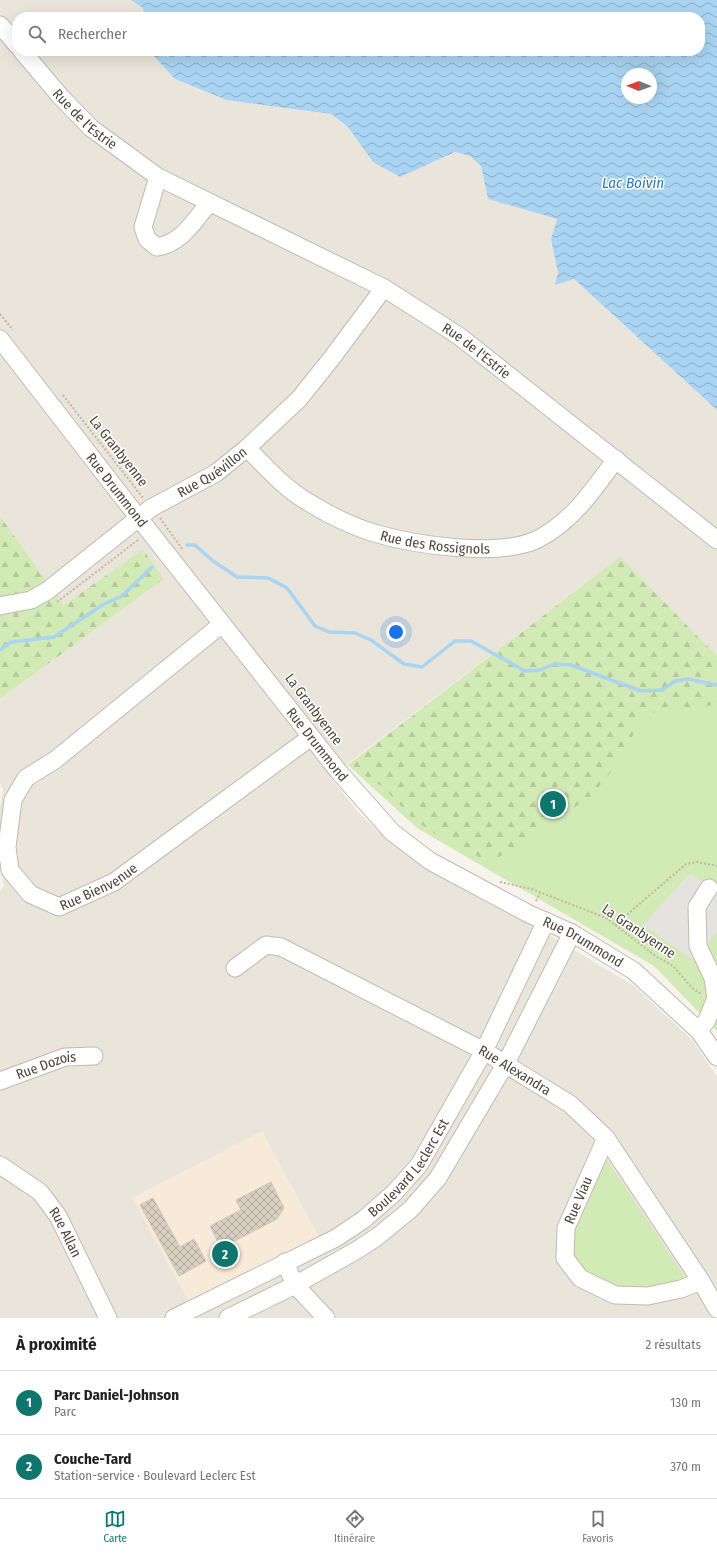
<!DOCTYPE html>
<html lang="fr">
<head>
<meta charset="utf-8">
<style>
  :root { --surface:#fff; --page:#f2f2f2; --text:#222; --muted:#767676; --line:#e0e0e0; --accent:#0f766e }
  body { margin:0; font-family:"Fira Sans Condensed",sans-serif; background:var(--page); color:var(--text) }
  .compass { position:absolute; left:621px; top:68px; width:36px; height:36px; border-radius:50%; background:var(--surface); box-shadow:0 4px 16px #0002; rotate:271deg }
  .you { position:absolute; left:396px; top:632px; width:14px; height:14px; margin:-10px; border:3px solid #fff; border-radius:50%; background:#1a73e8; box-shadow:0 0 0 6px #1a73e833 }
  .badge { display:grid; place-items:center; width:26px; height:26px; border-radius:50%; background:var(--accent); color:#fff; font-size:13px; font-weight:700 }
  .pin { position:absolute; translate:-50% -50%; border:2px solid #fff; box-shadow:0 1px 4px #0006 }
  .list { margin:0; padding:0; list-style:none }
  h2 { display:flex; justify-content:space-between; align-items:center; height:52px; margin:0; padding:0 16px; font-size:17px }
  h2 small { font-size:13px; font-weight:400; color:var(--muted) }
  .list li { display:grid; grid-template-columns:26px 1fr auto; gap:12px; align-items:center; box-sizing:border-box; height:64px; padding:0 16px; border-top:1px solid var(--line) }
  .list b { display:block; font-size:15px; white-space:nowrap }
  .list p { margin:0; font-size:13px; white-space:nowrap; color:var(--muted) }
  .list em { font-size:13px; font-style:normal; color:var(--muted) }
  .icon { flex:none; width:22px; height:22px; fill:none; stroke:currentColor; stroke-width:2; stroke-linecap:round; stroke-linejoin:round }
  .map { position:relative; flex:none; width:717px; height:1318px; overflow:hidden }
  .search { position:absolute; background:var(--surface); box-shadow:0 4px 16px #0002; left:12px; right:12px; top:12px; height:44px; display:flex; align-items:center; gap:10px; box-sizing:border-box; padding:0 14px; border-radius:16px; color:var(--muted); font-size:15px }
  .sheet { height:180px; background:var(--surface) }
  nav { display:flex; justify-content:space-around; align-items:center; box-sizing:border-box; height:56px; border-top:1px solid var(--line); background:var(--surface); font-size:11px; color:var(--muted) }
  nav a { display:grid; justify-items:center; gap:2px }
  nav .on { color:var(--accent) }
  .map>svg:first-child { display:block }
  .residential { fill:#eae5da }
  .commercial { fill:#f7ead8 }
  .green { fill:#d2eab5 }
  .forest { fill:url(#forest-firs) }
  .parking { fill:#e5e3e0 }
  .water { fill:url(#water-waves); fill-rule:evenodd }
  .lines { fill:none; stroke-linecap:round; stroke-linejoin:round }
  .stream { stroke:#a9d4f2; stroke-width:3.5 }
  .building { fill:url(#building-cross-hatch); stroke:#d3c7b4 }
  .minor-casing { stroke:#c2bbae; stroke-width:19 }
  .path { stroke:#c4b79f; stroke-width:2; stroke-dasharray:2 2; stroke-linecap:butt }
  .minor { stroke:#fff; stroke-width:17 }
  .labels { text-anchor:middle; stroke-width:3; stroke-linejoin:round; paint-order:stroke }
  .street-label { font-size:14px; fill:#4b4439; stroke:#fff }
  .water-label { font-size:15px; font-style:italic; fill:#2e7ab2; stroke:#fff }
</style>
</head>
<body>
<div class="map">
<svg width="717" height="1318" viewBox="0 0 717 1318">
  <defs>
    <pattern id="forest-firs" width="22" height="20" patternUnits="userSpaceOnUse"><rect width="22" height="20" fill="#d2eab5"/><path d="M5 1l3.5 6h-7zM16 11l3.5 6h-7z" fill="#b6ca9c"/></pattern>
    <pattern id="water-waves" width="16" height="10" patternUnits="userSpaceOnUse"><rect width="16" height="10" fill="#a9d4f2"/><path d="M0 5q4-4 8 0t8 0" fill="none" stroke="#8caec5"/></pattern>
    <pattern id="building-cross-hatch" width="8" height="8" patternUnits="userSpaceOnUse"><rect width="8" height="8" fill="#d8cfc1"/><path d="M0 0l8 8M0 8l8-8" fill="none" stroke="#b1aa9e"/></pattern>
  </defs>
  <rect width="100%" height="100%" fill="#f6f3ec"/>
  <path class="residential" d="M0,0H131L143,8L145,17H17V51H152L153,54L227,100L331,113L348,127L373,161L400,177L455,152L470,156L481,166L488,199L557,219L551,239L558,273L574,279L717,410V656L620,557L330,777L358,812L378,831L425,866L462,889L519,917L634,986L693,1041L717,1077V1318H0V891L4,886L0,864V806L3,790L0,783V699L164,579L143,549L64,605L0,516Z"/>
  <path class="commercial" d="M262,1131L319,1237L189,1302L132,1198Z"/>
  <path class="green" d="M620,557L717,656V1031L654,966L417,828L348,765Z
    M599,1148L687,1280L620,1291L566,1268L574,1194Z"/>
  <path class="forest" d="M0,516L64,605L143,549L164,579L0,699Z
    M620,557L717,656V705L665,709L640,717L625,755L590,797L503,855L488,862L435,834L412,818L383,787L348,765Z"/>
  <path class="parking" d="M690,873L717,894V932L695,961L643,925Z"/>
  <path class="water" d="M131,0H717V410L574,279L555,285L558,273L551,239L557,219L488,199L481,166L470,156L455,152L400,177L373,162L348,127L331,114L227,100L175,79L152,54V51H700V17H145L143,8ZM627,74H651V98H627Z"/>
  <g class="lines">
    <path class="stream" d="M187,545H195L213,561L237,577L268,578L287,588L315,626L329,632L355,633L371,640L404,664L422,667L455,641H471L525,671L540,670L554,664L571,665L641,691L662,690L675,681L688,679L717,685
      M0,650L11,642L54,637L104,604L122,596L152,567"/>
  </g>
  <path class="building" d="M271,1182L284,1208L277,1219L221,1248L210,1226L241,1210L236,1200Z
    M153,1198L180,1247L194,1239L206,1261L179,1276L140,1205Z"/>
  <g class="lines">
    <g class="minor-casing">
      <g id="minor">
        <path d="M0,25L17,45"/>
        <path id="s1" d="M22,51L60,96L91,128L158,177L384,288L459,336L717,540"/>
        <path d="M158,177L143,227L147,239L157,247C181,244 195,220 209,203"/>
        <path id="s2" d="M0,339L123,498L339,772L392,832L430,861L529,914L572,933L634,971L699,1031L717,1057"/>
        <path id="s3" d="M247,448C266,467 284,488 308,502C329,515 351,526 374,533C414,545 500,558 538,539C573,521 594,489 616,459"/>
        <path id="s4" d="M0,606L31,600L47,591L151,508L216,473L247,448L299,399L331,359L384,288"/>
        <path id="s5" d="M222,624L55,760L26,778L13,800L7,847L10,870L30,894L59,907L114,882L311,737"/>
        <path id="s6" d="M235,968L266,945L281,947L484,1051L570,1104L606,1138L701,1281L717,1309"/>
        <path d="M699,1031L707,1020L716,998L713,978L698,946L697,907L709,888"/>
        <path id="s7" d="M0,1081L65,1057L94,1056"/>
        <path d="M606,1138L566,1228L565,1258L580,1278L615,1295L648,1296L681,1289L701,1281"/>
        <path id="s8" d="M0,1165L40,1192L58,1216L108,1318"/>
        <path d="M285,1262L295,1285L326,1318"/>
        <path id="s9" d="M174,1318L336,1238L363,1220L394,1193L419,1165L484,1051L546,921"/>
        <path d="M228,1318L295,1285L357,1250L377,1237L411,1209L438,1178L506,1063L572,933"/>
      </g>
    </g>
    <path class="path" d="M0,314L13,330
      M63,395L143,498
      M160,518L183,550
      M57,602L138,540
      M500,882L532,889L606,918L657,957L673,966L692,988L701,994
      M536,901L540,893
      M615,925L686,864L697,862L717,866"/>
    <use href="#minor" class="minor"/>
  </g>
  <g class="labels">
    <g class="street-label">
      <text dy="5" stroke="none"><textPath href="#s1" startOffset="93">Rue de l'Estrie</textPath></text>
      <text dy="5" stroke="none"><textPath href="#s1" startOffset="550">Rue de l'Estrie</textPath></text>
      <text transform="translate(119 451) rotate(52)" y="5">La Granbyenne</text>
      <text dy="5" stroke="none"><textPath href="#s4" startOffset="254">Rue Quévillon</textPath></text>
      <text dy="5" stroke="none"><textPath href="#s2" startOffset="191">Rue Drummond</textPath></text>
      <text dy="5" stroke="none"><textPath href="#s3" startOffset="217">Rue des Rossignols</textPath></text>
      <text transform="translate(314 709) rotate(53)" y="5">La Granbyenne</text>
      <text dy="5" stroke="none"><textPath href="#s2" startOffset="515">Rue Drummond</textPath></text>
      <text dy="5" stroke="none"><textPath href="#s5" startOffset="453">Rue Bienvenue</textPath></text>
      <text transform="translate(639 931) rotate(34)" y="5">La Granbyenne</text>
      <text dy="5" stroke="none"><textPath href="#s2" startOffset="851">Rue Drummond</textPath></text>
      <text dy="5" stroke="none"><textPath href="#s7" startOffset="49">Rue Dozois</textPath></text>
      <text dy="5" stroke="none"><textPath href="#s6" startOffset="318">Rue Alexandra</textPath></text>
      <text dy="5" stroke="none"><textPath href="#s9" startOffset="283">Boulevard Leclerc Est</textPath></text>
      <text transform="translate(578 1200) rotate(-67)" y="5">Rue Viau</text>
      <text dy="5" stroke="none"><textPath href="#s8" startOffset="96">Rue Allan</textPath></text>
    </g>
    <g class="water-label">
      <text x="633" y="188">Lac Boivin</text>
    </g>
  </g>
</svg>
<svg class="compass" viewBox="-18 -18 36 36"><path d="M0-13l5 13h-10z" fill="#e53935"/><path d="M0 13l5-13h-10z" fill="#767676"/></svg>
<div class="you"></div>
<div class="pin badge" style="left:553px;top:804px">1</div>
<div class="pin badge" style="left:225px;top:1254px">2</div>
<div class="search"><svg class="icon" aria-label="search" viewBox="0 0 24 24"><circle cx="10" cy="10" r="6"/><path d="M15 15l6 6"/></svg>Rechercher</div>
</div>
<section class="sheet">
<h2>À proximité<small>2 résultats</small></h2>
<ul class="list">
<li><span class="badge">1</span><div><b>Parc Daniel-Johnson</b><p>Parc</p></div><em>130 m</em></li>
<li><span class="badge">2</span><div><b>Couche-Tard</b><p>Station-service · Boulevard Leclerc Est</p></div><em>370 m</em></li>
</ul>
</section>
<nav>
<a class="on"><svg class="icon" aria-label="map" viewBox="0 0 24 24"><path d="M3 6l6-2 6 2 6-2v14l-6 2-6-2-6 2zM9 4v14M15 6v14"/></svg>Carte</a>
<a><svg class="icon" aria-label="directions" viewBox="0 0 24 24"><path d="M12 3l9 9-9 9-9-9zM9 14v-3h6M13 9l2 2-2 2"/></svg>Itinéraire</a>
<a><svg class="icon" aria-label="saved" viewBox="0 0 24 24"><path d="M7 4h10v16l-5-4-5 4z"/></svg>Favoris</a>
</nav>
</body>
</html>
